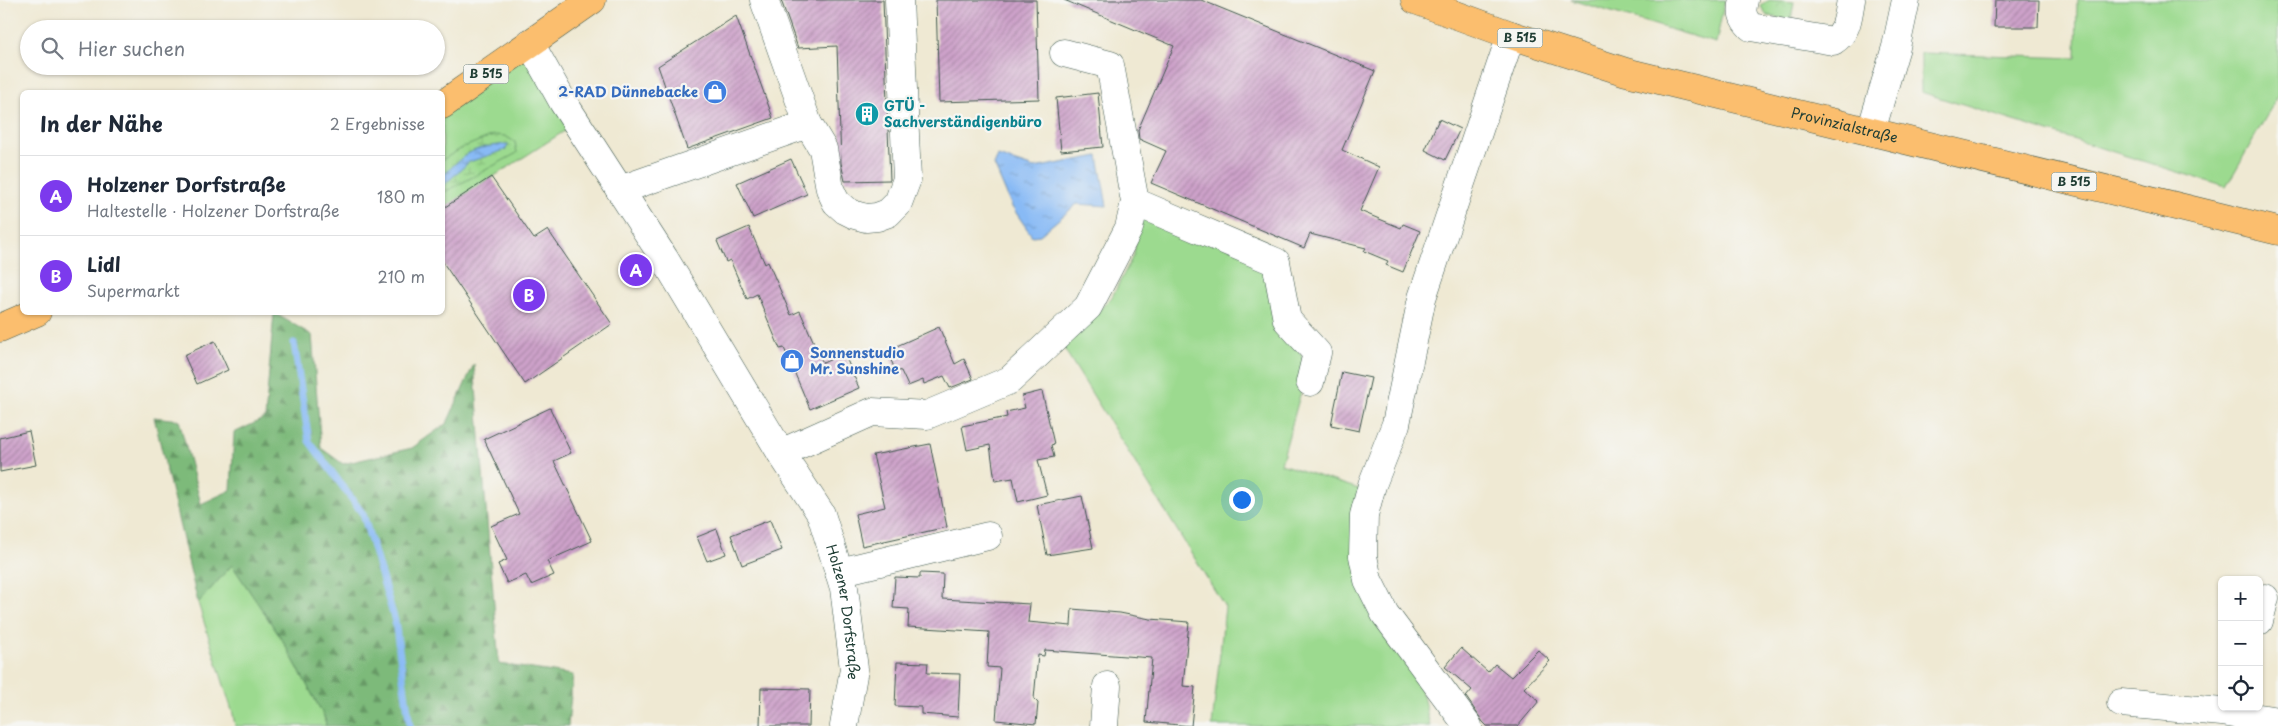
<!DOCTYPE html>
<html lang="de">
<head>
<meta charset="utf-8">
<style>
  :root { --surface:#fff; --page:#f6f6f7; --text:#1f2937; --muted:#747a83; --line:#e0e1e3; --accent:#7c3aed }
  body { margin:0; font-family:"Playpen Sans",sans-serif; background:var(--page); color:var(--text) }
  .controls { position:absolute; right:15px; bottom:15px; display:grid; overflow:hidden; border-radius:8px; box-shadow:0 1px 4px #0004 }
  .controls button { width:45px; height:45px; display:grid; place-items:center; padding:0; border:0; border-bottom:1px solid var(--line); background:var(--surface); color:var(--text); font:25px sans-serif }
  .you { position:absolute; left:1241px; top:499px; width:18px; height:18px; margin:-12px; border:4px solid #fff; border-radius:50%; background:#1a73e8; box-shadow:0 0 0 8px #1a73e833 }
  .badge { display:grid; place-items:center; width:32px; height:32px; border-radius:50%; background:var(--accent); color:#fff; font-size:16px; font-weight:700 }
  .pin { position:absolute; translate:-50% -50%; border:2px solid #fff; box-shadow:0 1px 5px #0006 }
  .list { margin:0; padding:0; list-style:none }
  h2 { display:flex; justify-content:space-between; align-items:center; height:65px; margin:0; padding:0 20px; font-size:21px }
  h2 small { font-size:16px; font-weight:400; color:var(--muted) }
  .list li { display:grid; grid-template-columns:32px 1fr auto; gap:15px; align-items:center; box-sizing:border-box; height:80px; padding:0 20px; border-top:1px solid var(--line) }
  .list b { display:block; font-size:19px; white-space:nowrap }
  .list p { margin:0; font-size:16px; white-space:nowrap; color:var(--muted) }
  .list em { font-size:16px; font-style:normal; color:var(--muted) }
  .icon { flex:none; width:28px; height:28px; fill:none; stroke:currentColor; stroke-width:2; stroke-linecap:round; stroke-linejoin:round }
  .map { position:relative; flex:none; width:2278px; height:726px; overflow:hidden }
  .search { position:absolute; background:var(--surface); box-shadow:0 1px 4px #0004; left:20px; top:20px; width:425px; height:55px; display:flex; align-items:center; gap:12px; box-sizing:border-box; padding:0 18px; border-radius:28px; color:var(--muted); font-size:19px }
  .panel { position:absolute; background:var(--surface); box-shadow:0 1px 4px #0004; left:20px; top:90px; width:425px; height:225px; border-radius:8px }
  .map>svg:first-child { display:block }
  .green { fill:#9cda8f; stroke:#5e8c62 }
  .forest { fill:url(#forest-firs); stroke:#4e7c57 }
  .wetland { fill:url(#wetland-marsh); stroke:#5e8c62 }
  .park { fill:url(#park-crowns); stroke:#5e8c62 }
  .water { fill:url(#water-ripples); stroke:#547c94 }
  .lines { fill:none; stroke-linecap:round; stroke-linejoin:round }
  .stream { stroke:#88baf5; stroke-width:7 }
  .building { fill:url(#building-hatch) }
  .minor-casing { stroke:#3e574c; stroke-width:29 }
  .major-casing { stroke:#3e574c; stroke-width:29 }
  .minor { stroke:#fff; stroke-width:28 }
  .major { stroke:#fbbe6e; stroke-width:28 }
  .labels { text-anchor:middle; stroke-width:4.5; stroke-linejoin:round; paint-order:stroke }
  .shield { fill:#f6f6f2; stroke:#60746d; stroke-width:1 }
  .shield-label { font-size:12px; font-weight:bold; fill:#1f3d34 }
  .shop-label { font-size:14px; font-weight:bold; fill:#366cbe; stroke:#f6f6f2; text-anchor:end }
  .culture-label { font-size:14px; font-weight:bold; fill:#0d838f; stroke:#f6f6f2; text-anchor:start }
  .street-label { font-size:14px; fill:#1f3d34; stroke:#f6f6f2 }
</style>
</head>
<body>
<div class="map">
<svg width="2278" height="726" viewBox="0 0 2278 726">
  <defs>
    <pattern id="forest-firs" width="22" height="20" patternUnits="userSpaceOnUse" patternTransform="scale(1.25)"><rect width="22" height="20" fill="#7dba7a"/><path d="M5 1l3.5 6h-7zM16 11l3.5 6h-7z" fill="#669865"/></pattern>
    <pattern id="wetland-marsh" width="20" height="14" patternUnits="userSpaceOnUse" patternTransform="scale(1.25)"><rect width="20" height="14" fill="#9cda8f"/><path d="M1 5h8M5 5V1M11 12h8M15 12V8" fill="none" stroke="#86bc7c"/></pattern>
    <pattern id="park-crowns" width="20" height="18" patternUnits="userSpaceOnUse" patternTransform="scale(1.25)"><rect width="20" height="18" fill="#9cda8f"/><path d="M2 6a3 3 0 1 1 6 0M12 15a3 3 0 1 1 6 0" fill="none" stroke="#86bc7c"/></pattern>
    <pattern id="water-ripples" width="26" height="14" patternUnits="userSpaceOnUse" patternTransform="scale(1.25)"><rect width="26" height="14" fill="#88baf5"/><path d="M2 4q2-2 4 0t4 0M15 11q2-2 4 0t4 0" fill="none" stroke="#6f98c7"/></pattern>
    <pattern id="building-hatch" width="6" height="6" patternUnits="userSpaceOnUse" patternTransform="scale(1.25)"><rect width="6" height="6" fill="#cea2ca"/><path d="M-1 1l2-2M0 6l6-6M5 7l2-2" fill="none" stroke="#a785a5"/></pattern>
  </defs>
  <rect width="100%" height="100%" fill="#f6f6f2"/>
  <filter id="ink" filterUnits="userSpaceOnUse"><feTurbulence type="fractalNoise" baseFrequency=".02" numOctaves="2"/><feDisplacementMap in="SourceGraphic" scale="10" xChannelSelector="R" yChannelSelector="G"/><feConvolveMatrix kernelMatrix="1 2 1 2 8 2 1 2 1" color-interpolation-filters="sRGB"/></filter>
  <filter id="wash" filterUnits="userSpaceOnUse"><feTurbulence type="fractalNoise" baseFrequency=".0096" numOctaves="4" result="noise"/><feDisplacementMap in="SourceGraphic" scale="20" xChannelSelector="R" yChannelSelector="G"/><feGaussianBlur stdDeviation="1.12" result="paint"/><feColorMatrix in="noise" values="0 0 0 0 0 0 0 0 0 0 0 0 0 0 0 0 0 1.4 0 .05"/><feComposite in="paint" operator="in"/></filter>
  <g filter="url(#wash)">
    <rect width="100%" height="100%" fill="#efe9d3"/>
    <path class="green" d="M1571,0H1725L1716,43Z
      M2077,0H2278V96L2226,187L1921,92V53L2076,58Z
      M530,43L577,123L443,209L442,105Z
      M1140,210L1267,263L1307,370L1281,464L1362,490L1355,521L1423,696L1430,726H1212L1225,607L1063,347L1112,297L1134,254Z
      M232,565L283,641L324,716L326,726H235L233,714L198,603Z"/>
    <path class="forest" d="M274,313L312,335L321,448L343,464L412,448L447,423L474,364L499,664L573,675L568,726H326L324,716L283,641L232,565L198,603L154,417L179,420L201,504L231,490L234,433L265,418Z"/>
    <path class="wetland" d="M494,135L505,136L515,142L517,153L443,193L442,160L464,147Z"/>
    <path class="park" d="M1770,0L1794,2L1791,20L1767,16L1760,5Z"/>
    <path class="water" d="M509,144L505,150L469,162L443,186V176C467,151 473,147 509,144Z
      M998,156L1034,168L1098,156L1107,206L1077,204L1040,235L1032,236L1012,207L994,165Z"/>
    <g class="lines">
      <path class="stream" d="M294,343L309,441L363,514L395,621L410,726"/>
    </g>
    <g id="blocks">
      <path class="building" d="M781,0H883L890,180L845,181L841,163L837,46L798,48Z
        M936,0H1036L1039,99L939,102Z
        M1064,0H1201L1375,71L1342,150L1379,167L1360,211L1401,228L1403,224L1420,231L1403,272L1386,265L1388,261L1364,251L1366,248L1310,234L1304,248L1151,183L1166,151L1139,139L1138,130L1174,46Z
        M1995,0H2039L2038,27H1994Z
        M736,16L773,118L687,149L658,66Z
        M1098,93L1103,147L1061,151L1056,98Z
        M1439,119L1460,129L1445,160L1425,150Z
        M791,159L807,194L753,218L737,183Z
        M491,177L534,239L548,230L612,324L525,384L442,261V209Z
        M749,227L765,264L768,262L791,315L800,311L823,363L844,353L859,388L810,409L784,348L780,349L757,294L747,299L730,260L726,262L717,241Z
        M939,327L955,364L964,359L973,379L950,388L944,376L924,384L923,380L908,386L901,371L895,370L891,360L890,349Z
        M215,341L228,370L197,384L184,355Z
        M1342,372L1371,378L1359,431L1331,425Z
        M1042,391L1054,444L1051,445L1054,457L1038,460L1047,495L1018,502L1013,478L995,481L990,445L967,450L962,426L1007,417L1006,412L1025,408L1022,396Z
        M550,408L571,453L554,461L592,541L547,561L554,575L531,585L526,575L507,583L498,564L507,560L491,526L519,514L484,439Z
        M29,431L36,465L0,472V438Z
        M930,444L947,527L862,546L855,514L885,507L873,455Z
        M1082,496L1093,548L1047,555L1037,505Z
        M770,520L782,550L742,565L731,535Z
        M717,529L726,554L707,561L697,537Z
        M920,573L943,574L942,599L1030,604L1028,622L1071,626L1072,609L1120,613L1150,619L1189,622L1183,686L1195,687L1191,726L1146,722L1152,658L1045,650L1044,656L1038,655L1034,699L1038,703L1036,724L996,720L1000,668L987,667L989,632L908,627L909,609L893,608L895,577L920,578Z
        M1461,648L1488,672L1495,664L1511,677L1538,650L1550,661L1524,688L1539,701L1518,726H1487L1483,722L1466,697L1472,690L1445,667Z
        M897,662L928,663L927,673L960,674L958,717L921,714V707L895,706Z
        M761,688L810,689L809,726H760Z"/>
    </g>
  </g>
  <g filter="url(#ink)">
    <use href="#blocks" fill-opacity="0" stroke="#3e574c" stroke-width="1"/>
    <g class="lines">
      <g class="minor-casing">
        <g id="minor">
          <path d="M764,0L808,124L823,149L830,189L836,202L845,210L855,215L866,218L877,217L888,213L898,203L907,179L899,0"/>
          <path d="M1744,0C1741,12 1742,18 1751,27L1833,41C1848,32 1848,16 1851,0"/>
          <path id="s1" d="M530,43L563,102L664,258L781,453L821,514L844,588L854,669L844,726"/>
          <path d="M1871,131L1896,47L1906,0"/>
          <path d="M620,190L808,124"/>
          <path d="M1135,202L1276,262L1287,320L1317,353L1310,382"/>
          <path d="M781,453L872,412L927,415L1010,380L1088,307L1129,228L1135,202L1110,65L1064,53"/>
          <path d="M839,572L988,536"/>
          <path d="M2259,621L2265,598"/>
          <path d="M2121,703L2222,712L2278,721"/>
          <path d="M1104,726L1107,686"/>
          <path d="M1468,726L1385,614L1368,580L1363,556L1364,515L1372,485L1396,424L1422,298L1511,35"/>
        </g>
      </g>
      <g class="major-casing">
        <g id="major">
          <path id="s2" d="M1415,0L1511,35L1626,72L2278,231"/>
          <path d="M442,105L592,0"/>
          <path d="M0,328L37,312"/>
        </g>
      </g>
      <use href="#minor" class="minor"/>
      <use href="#major" class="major"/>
    </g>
  </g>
  <defs>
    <g id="shop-disc" transform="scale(1.25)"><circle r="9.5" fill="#3f7fe0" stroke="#f6f6f2"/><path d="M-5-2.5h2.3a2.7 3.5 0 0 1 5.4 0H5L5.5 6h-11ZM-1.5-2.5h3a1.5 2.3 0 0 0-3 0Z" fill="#fff"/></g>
    <g id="building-disc" transform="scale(1.25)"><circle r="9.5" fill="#0f9aa8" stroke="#f6f6f2"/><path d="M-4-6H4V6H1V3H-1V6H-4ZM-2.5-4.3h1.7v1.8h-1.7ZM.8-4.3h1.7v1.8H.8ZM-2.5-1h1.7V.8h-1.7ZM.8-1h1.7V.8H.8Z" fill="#fff"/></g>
  </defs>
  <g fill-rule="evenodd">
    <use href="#shop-disc" x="715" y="92"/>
    <use href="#building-disc" x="867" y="114"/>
    <use href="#shop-disc" x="792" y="361"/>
  </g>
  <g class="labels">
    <g class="shield">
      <rect x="1497.5" y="28.5" width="45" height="19" rx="4"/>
      <rect x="463.5" y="64.5" width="45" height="19" rx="4"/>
      <rect x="2051.5" y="172.5" width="45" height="19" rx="4"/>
    </g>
    <g class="shield-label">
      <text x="1520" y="42">B 515</text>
      <text x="486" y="78">B 515</text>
      <text x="2074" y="186">B 515</text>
    </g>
    <g class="shop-label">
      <text x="698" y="97">2-RAD Dünnebacke</text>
      <text x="810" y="358" text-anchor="start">Sonnenstudio<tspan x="810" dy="16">Mr. Sunshine</tspan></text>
    </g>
    <g class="culture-label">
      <text x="884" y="111">GTÜ -<tspan x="884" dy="16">Sachverständigenbüro</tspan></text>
    </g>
    <g class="street-label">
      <text dy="5" stroke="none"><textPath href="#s2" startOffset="448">Provinzialstraße</textPath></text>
      <text dy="5" stroke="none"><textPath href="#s1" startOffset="655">Holzener Dorfstraße</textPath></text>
    </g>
  </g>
</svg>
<div class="controls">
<button>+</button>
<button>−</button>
<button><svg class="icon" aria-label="locate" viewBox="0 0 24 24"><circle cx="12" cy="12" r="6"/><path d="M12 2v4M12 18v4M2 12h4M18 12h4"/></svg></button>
</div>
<div class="you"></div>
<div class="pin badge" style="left:636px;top:270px">A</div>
<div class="pin badge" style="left:529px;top:295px">B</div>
<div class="search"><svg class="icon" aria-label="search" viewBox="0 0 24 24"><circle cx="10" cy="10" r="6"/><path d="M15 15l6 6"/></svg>Hier suchen</div>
<section class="panel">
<h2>In der Nähe<small>2 Ergebnisse</small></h2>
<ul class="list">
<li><span class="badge">A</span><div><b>Holzener Dorfstraße</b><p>Haltestelle · Holzener Dorfstraße</p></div><em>180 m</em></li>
<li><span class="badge">B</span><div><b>Lidl</b><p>Supermarkt</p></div><em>210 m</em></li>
</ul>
</section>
</div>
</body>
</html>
